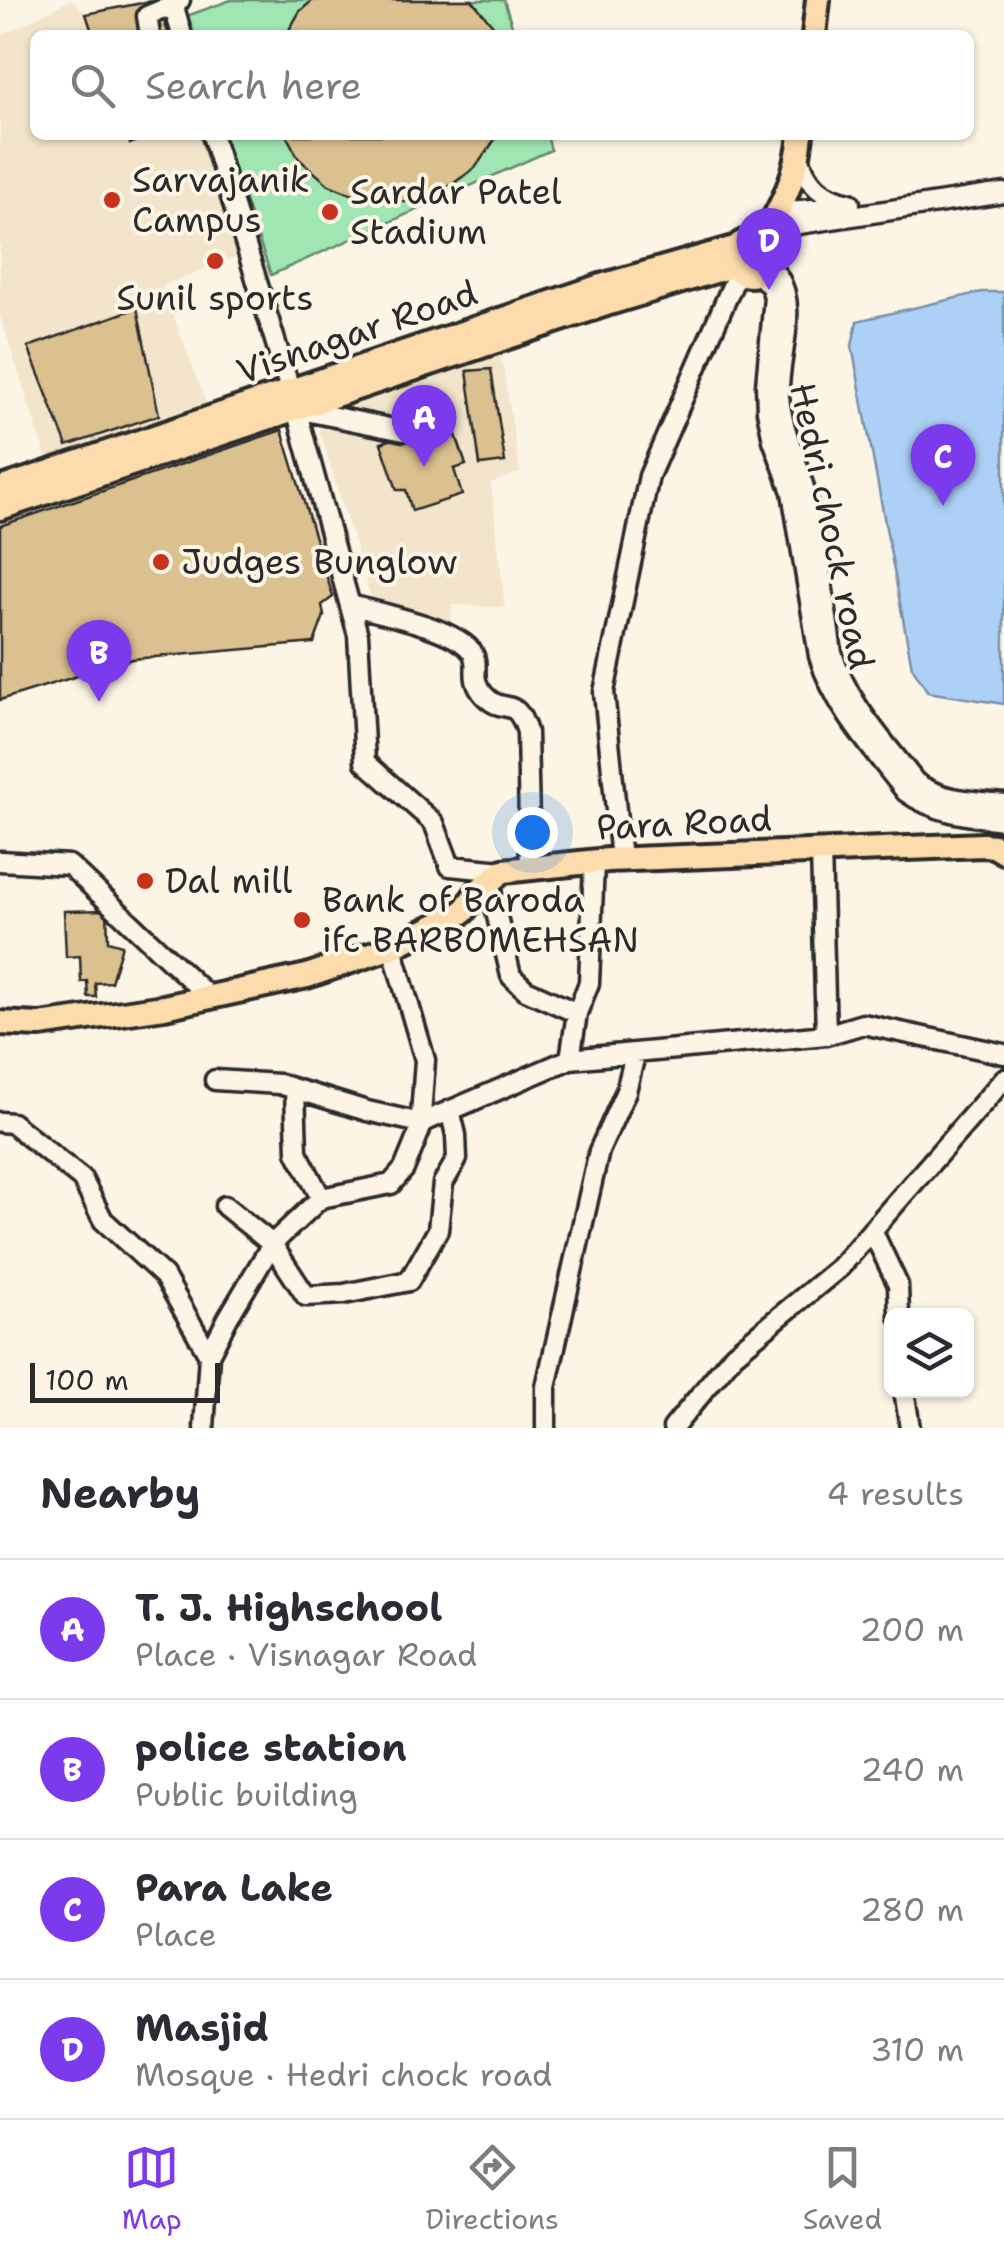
<!DOCTYPE html>
<html lang="en">
<head>
<meta charset="utf-8">
<style>
  :root { --surface:#fff; --page:#f2f2f3; --text:#2b2b33; --muted:#7c7c81; --line:#e1e1e2; --accent:#7c3aed }
  body { margin:0; font-family:"Shantell Sans",sans-serif; background:var(--page); color:var(--text) }
  .controls { position:absolute; right:30px; bottom:30px; display:grid; overflow:hidden; border-radius:15px; box-shadow:0 2px 8px #0004 }
  .controls button { width:90px; height:90px; display:grid; place-items:center; padding:0; border:0; border-bottom:2px solid var(--line); background:var(--surface); color:var(--text); font:50px sans-serif }
  .scale { position:absolute; left:30px; bottom:25px; width:190px; box-sizing:border-box; padding-left:10px; border:5px solid #2b2b2b; border-top:0; font-size:28px; line-height:35px; white-space:nowrap; color:#2b2b2b; -webkit-text-stroke:8px #fcf5e5; paint-order:stroke }
  .you { position:absolute; left:532px; top:832px; width:35px; height:35px; margin:-25px; border:8px solid #fff; border-radius:50%; background:#1a73e8; box-shadow:0 0 0 15px #1a73e833 }
  .badge { display:grid; place-items:center; width:65px; height:65px; border-radius:50%; background:var(--accent); color:#fff; font-size:32px; font-weight:700 }
  .pin { position:absolute; translate:-50% -82px; filter:drop-shadow(0 2px 5px #0008) }
  .pin::after { content:''; position:absolute; top:52px; width:35px; height:30px; background:inherit; clip-path:polygon(0 0,100% 0,50% 100%) }
  .list { margin:0; padding:0; list-style:none }
  h2 { display:flex; justify-content:space-between; align-items:center; height:130px; margin:0; padding:0 40px; font-size:42px }
  h2 small { font-size:32px; font-weight:400; color:var(--muted) }
  .list li { display:grid; grid-template-columns:65px 1fr auto; gap:30px; align-items:center; box-sizing:border-box; height:140px; padding:0 40px; border-top:2px solid var(--line) }
  .list b { display:block; font-size:38px; white-space:nowrap }
  .list p { margin:0; font-size:32px; white-space:nowrap; color:var(--muted) }
  .list em { font-size:32px; font-style:normal; color:var(--muted) }
  .icon { flex:none; width:55px; height:55px; fill:none; stroke:currentColor; stroke-width:2; stroke-linecap:round; stroke-linejoin:round }
  .map { position:relative; flex:none; width:1004px; height:1428px; overflow:hidden }
  .search { position:absolute; background:var(--surface); box-shadow:0 2px 8px #0004; left:30px; right:30px; top:30px; height:110px; display:flex; align-items:center; gap:25px; box-sizing:border-box; padding:0 35px; border-radius:15px; color:var(--muted); font-size:38px }
  .sheet { height:690px; background:var(--surface) }
  nav { display:flex; justify-content:space-around; align-items:center; box-sizing:border-box; height:140px; border-top:2px solid var(--line); background:var(--surface); font-size:28px; color:var(--muted) }
  nav a { display:grid; justify-items:center; gap:5px }
  nav .on { color:var(--accent) }
  .map>svg:first-child { display:block }
  .built { fill:#f2e5cc }
  .green { fill:#a0e6b2; stroke:#66886e; stroke-width:2.5 }
  .water { fill:#add1f6; stroke:#798fa5; stroke-width:2.5 }
  .building { fill:#dbc190; stroke:#2b2b2b; stroke-width:2.5 }
  .lines { fill:none; stroke-linecap:round; stroke-linejoin:round }
  .minor-casing { stroke:#2b2b2b; stroke-width:25 }
  .major-casing { stroke:#2b2b2b; stroke-width:30 }
  .minor { stroke:#fcf5e5; stroke-width:18 }
  .major { stroke:#fcdcac; stroke-width:22 }
  .poi-dot { fill:#c8321e; stroke:#fcf5e5; stroke-width:4 }
  .labels { text-anchor:middle; stroke-width:8; stroke-linejoin:round; paint-order:stroke }
  .poi-label { font-size:35px; fill:#2b2b2b; stroke:#fcf5e5; text-anchor:start }
  .street-label { font-size:35px; fill:#2b2b2b; stroke:#fcf5e5 }
</style>
</head>
<body>
<div class="map">
<svg width="1004" height="1428" viewBox="0 0 1004 1428">
  <rect width="100%" height="100%" fill="#fcf5e5"/>
  <filter id="ink" filterUnits="userSpaceOnUse"><feTurbulence type="fractalNoise" baseFrequency=".01" numOctaves="2"/><feDisplacementMap in="SourceGraphic" scale="20" xChannelSelector="R" yChannelSelector="G"/><feConvolveMatrix kernelMatrix="1 2 1 2 8 2 1 2 1" color-interpolation-filters="sRGB"/></filter>
  <g filter="url(#ink)">
    <path class="built" d="M70,0H73L86,14L93,35H35V135H127L130,144L149,135H202L241,255L162,286L209,410L48,463L0,316V36Z
      M500,348L520,473L491,483L505,607L452,605L451,632L376,613L314,413Z"/>
    <path class="green" d="M231,0H504L515,35H187L181,18Z
      M222,135H547L551,150L271,275Z"/>
    <path class="water" d="M982,292H1004V704L928,692L912,667L852,346L857,321Z"/>
    <path class="building" d="M157,0L169,35H93L86,14Z
      M313,0H472L495,28L497,35H286L300,11Z
      M127,135H149L130,144Z
      M286,135H498L475,168L444,190L406,202L366,200L329,185L299,159Z
      M137,308L159,415L67,446L28,347Z
      M491,369L505,462L480,465L467,371Z
      M451,420L466,465L454,469L462,495L412,511L406,490H397L381,443Z
      M282,430L333,597L322,605L324,616L314,643L132,659L0,700V526Z
      M107,910L108,941L122,945L111,982L95,983L96,997H88L87,981L81,982L80,956L66,957L64,911Z"/>
    <g class="lines">
      <g class="minor-casing">
        <path id="minor" d="M180,0L174,7L182,35
          M150,35L147,16L161,10L174,7
          M212,135L296,409L358,635L365,762L434,823L450,866L503,871
          M799,157C808,185 822,197 850,203
          M778,212L847,206
          M766,252C773,237 782,228 799,224L1004,193
          M758,272L771,287L774,297L766,385L767,411L773,440L792,492L819,656C835,708 873,749 906,792C935,813 969,816 1004,820
          M777,275C800,309 777,357 779,396C782,430 797,459 805,492C818,545 824,600 832,653C847,703 884,741 915,782C942,801 972,801 1004,804
          M296,409L404,431
          M350,605C379,613 456,628 472,652C481,666 468,677 484,695C504,717 515,693 527,732L530,868
          M821,851L826,1035
          M621,859L604,692L649,476L739,270
          M0,861L69,865L209,997
          M489,882L511,976L526,990L577,1013
          M570,1059L577,1013L589,983L594,863
          M215,1080L279,1084L367,1111L421,1123L570,1059L826,1035L863,1024L1004,1054
          M295,1089L297,1152L321,1198
          M0,1122L12,1123L82,1179L103,1220L164,1276L209,1355
          M225,1206L272,1244L306,1296L344,1294L409,1281L438,1230L443,1183L457,1159L456,1135L450,1110
          M872,1230L898,1285L899,1316
          M904,1390L910,1428
          M204,1428L209,1355L228,1318L272,1244L321,1198L391,1184L404,1169L420,1130L425,1060L392,947
          M546,1428V1387L599,1151L626,1091L635,1055
          M673,1428L734,1354L840,1267L1004,1079"/>
      </g>
      <g class="major-casing">
        <path id="major" d="M814,35L818,0
          M733 258a17 17 0 1 1 34 0a17 17 0 1 1-34 0Z
          M758,243C782,210 797,175 801,135
          M0,489L601,286L738,247
          M0,508L606,304L735,265
          M0,1023L40,1025L164,1007L307,976L392,947L463,912L479,890L503,871L608,860L983,845L994,846L1004,852"/>
      </g>
      <use href="#minor" class="minor"/>
      <use href="#major" class="major"/>
    </g>
  </g>
  <g class="poi-dot">
    <circle cx="112" cy="200" r="10"/>
    <circle cx="330" cy="212" r="10"/>
    <circle cx="215" cy="261" r="10"/>
    <circle cx="161" cy="562" r="10"/>
    <circle cx="145" cy="881" r="10"/>
    <circle cx="302" cy="920" r="10"/>
  </g>
  <g class="labels">
    <g class="poi-label">
      <text x="132" y="192">Sarvajanik<tspan x="132" dy="40">Campus</tspan></text>
      <text x="350" y="204">Sardar Patel<tspan x="350" dy="40">Stadium</tspan></text>
      <text x="215" y="310" text-anchor="middle">Sunil sports</text>
      <text x="181" y="574">Judges Bunglow</text>
      <text x="165" y="893">Dal mill</text>
      <text x="322" y="912">Bank of Baroda<tspan x="322" dy="40">ifc BARB0MEHSAN</tspan></text>
    </g>
    <g class="street-label">
      <text transform="translate(357 332) rotate(-19)" y="12">Visnagar Road</text>
      <text transform="translate(832 526) rotate(78)" y="12">Hedri chock road</text>
      <text transform="translate(684 823) rotate(-3)" y="12">Para Road</text>
    </g>
  </g>
</svg>
<div class="controls">
<button><svg class="icon" aria-label="layers" viewBox="0 0 24 24"><path d="M12 4l9 5-9 5-9-5zM3 14l9 5 9-5"/></svg></button>
</div>
<div class="scale">100 m</div>
<div class="you"></div>
<div class="pin badge" style="left:424px;top:467px">A</div>
<div class="pin badge" style="left:99px;top:702px">B</div>
<div class="pin badge" style="left:943px;top:506px">C</div>
<div class="pin badge" style="left:769px;top:290px">D</div>
<div class="search"><svg class="icon" aria-label="search" viewBox="0 0 24 24"><circle cx="10" cy="10" r="6"/><path d="M15 15l6 6"/></svg>Search here</div>
</div>
<section class="sheet">
<h2>Nearby<small>4 results</small></h2>
<ul class="list">
<li><span class="badge">A</span><div><b>T. J. Highschool</b><p>Place · Visnagar Road</p></div><em>200 m</em></li>
<li><span class="badge">B</span><div><b>police station</b><p>Public building</p></div><em>240 m</em></li>
<li><span class="badge">C</span><div><b>Para Lake</b><p>Place</p></div><em>280 m</em></li>
<li><span class="badge">D</span><div><b>Masjid</b><p>Mosque · Hedri chock road</p></div><em>310 m</em></li>
</ul>
</section>
<nav>
<a class="on"><svg class="icon" aria-label="map" viewBox="0 0 24 24"><path d="M3 6l6-2 6 2 6-2v14l-6 2-6-2-6 2zM9 4v14M15 6v14"/></svg>Map</a>
<a><svg class="icon" aria-label="directions" viewBox="0 0 24 24"><path d="M12 3l9 9-9 9-9-9zM9 14v-3h6M13 9l2 2-2 2"/></svg>Directions</a>
<a><svg class="icon" aria-label="saved" viewBox="0 0 24 24"><path d="M7 4h10v16l-5-4-5 4z"/></svg>Saved</a>
</nav>
</body>
</html>
